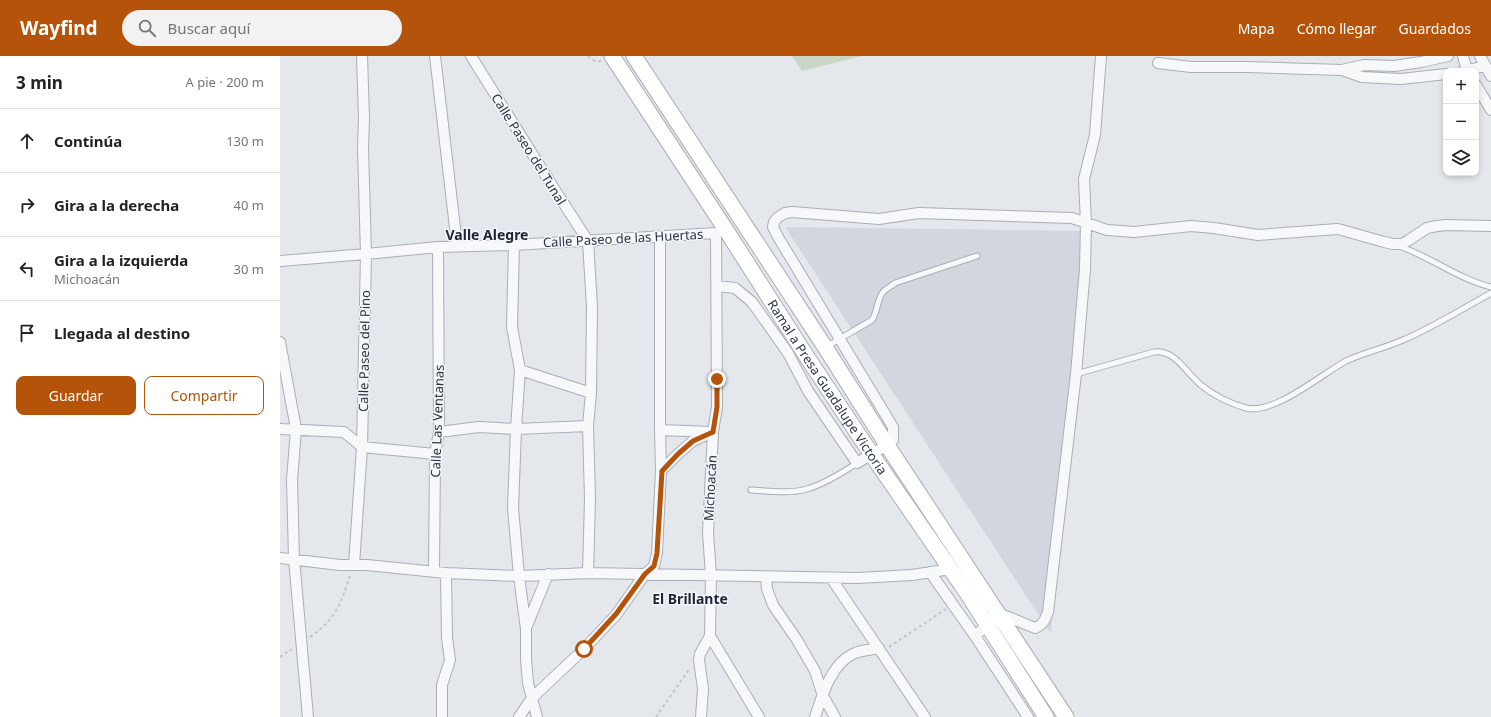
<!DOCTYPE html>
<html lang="es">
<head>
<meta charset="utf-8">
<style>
  :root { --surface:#fff; --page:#f2f2f2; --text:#222; --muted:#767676; --line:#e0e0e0; --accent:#b45309 }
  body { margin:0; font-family:"Noto Sans",sans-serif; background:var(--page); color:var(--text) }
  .controls { position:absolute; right:12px; top:12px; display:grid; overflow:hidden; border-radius:8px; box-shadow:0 2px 6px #0003 }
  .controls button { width:36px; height:36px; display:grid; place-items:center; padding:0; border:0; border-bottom:1px solid var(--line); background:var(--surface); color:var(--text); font:20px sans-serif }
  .stop { position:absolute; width:12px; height:12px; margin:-9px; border:3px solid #b45309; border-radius:50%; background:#fff }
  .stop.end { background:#b45309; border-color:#fff; box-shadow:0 1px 4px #0008 }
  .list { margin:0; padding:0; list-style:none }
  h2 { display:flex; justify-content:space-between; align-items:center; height:52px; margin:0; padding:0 16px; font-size:17px }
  h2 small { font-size:13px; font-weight:400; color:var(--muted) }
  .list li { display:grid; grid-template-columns:26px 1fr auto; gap:12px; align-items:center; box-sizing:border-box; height:64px; padding:0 16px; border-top:1px solid var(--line) }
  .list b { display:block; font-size:15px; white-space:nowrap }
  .list p { margin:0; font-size:13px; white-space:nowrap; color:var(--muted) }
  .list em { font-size:13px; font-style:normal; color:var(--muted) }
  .actions { display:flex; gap:8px; padding:12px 16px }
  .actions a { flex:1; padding:9px 0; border:1px solid var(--accent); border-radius:8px; text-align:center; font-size:14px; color:var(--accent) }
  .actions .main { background:var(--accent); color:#fff }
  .icon { flex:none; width:22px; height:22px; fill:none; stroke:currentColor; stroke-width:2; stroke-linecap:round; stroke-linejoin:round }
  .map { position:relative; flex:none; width:1211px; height:661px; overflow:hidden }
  header { display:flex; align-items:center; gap:24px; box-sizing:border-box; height:56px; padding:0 20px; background:var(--accent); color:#fff }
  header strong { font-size:19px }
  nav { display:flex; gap:22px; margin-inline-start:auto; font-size:14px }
  .search { width:280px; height:36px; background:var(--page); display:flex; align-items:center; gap:10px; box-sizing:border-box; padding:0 14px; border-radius:22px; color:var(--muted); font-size:15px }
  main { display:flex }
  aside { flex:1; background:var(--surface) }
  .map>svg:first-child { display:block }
  .built { fill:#d2d6de }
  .green { fill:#c9d6c5 }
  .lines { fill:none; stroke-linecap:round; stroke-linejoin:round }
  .service-casing { stroke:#a9aeb7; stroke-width:7 }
  .minor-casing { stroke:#a9aeb7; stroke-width:12 }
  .secondary-casing { stroke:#a9aeb7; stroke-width:17 }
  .path { stroke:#c2c5cb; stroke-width:2; stroke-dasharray:3 3; stroke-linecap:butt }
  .service { stroke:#f7f8fa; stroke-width:5 }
  .minor { stroke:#f7f8fa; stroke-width:10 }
  .secondary { stroke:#fff; stroke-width:15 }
  .route { stroke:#b45309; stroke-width:5 }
  .labels { text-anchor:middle; stroke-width:3; stroke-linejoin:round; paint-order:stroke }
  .street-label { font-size:13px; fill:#2b3445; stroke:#f4f6f9 }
  .neighbourhood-label { font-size:14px; font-weight:bold; fill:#1d2536; stroke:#f4f6f9 }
</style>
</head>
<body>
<header>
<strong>Wayfind</strong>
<div class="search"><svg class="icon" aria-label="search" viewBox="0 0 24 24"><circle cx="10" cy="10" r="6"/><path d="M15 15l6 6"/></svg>Buscar aquí</div>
<nav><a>Mapa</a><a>Cómo llegar</a><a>Guardados</a></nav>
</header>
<main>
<aside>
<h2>3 min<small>A pie · 200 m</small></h2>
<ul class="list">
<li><svg class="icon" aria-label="ahead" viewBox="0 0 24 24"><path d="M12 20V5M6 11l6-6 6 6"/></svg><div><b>Continúa</b></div><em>130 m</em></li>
<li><svg class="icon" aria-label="right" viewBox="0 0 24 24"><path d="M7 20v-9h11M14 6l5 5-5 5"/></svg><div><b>Gira a la derecha</b></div><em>40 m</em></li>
<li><svg class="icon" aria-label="left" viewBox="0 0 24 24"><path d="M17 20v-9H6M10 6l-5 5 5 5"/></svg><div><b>Gira a la izquierda</b><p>Michoacán</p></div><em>30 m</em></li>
<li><svg class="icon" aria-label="arrive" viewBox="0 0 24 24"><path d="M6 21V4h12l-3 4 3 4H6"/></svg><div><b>Llegada al destino</b></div></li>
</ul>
<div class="actions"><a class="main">Guardar</a><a>Compartir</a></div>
</aside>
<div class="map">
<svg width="1211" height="661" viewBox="0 0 1211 661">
  <rect width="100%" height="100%" fill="#e4e7ec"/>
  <path class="built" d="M505,171L804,175L771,578Z"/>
  <path class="green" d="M512,0H582L522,15Z"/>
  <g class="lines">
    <g class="service-casing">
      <path id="service" d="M1119,190C1151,201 1178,223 1211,231
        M546,291L592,264C598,255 597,242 604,235C607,232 612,230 615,227L697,200
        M796,318L874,296C895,293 906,317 921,329C933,339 951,348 966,352C994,359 1042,318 1066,305C1083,297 1105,292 1123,284C1141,277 1157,267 1174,258C1186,251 1199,244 1211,237
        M471,434C489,435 509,438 527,433C544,428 562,417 577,407"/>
    </g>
    <g class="minor-casing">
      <path id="minor" d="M155,0L177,189
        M191,0L273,131L308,185L312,251L311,337L308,370L310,443L308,517
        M1183,0L1187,15
        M1200,0L1211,20
        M878,7L911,11H968L1062,14L1084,9L1114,10L1141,6L1168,0
        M1062,14L1082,21L1121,23L1166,18
        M1184,15L1205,10
        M1196,29L1211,54
        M234,189L232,271L240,314L236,373L233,452L239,520L246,573V604L248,627L257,661
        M0,205L86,198L158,191L234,189L436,177L443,175
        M437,230L455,232L472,246L508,297L528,335L577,407L607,389L613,384V371L498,181L493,171L494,166L497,162L505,157L512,156L599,163L639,157L792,162L827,174L854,176L911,170L934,172L978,179L1058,173L1104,186L1113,188H1122L1129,184L1147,172L1157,170L1166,169L1211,170
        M0,286L16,373L12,424L14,503L28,661
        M240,314L311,337
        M0,373L64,376L82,391L155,398
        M380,374L431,376
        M159,376L199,371L236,373L308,370
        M381,415L398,398L413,385L433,376
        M0,502L60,509H87L166,517L239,520L308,517L578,522L632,519L671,513
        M74,509L82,391L86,198L83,92L84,62L82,0
        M154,516L155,398L159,376L158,191
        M650,516L695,580L748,661
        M486,521L487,533L493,549L517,584L535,615L543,640L555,661
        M551,522L645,661
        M246,572L268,518
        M430,580L479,661
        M695,580C704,572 714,562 726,560L755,572C763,569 765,564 768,556L796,318L805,213L806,167L804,123L815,79L821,0
        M162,661V629L170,604L167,582L166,517
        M239,661L252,642L304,593L336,559L365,518L374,510L377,497L381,415L380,374V180
        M421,661L423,633L419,604L420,598L430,580L431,519L428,477L433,376L437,351L436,177
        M535,661C542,640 551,607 575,597C582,594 591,594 599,592"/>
    </g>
    <g class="secondary-casing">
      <g id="secondary">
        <path id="s1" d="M332,0L446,174L527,301L592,399L687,537L766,661"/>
        <path d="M354,0L545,291L607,389L786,661"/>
      </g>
    </g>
    <path class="path" d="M308,0C312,4 315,6 321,5
      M30,581C56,563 61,548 70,519
      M609,591L666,553
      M0,601L12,593
      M376,661L410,612"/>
    <use href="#service" class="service"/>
    <use href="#minor" class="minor"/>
    <use href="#secondary" class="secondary"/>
  </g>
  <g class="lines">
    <path class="route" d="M304,593L336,558L365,518L374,510L377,497L382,415L398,398L413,385L433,376L437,351V323"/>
  </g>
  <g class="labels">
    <g class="street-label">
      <text transform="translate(249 93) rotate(58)" y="5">Calle Paseo del Tunal</text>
      <text transform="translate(343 182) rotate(-3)" y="5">Calle Paseo de las Huertas</text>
      <text transform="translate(84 295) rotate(-89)" y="5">Calle Paseo del Pino</text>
      <text dy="5" stroke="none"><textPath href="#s1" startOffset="395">Ramal a Presa Guadalupe Victoria</textPath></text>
      <text transform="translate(157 365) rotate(-88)" y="5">Calle Las Ventanas</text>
      <text transform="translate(430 432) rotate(-87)" y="5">Michoacán</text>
    </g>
    <g class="neighbourhood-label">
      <text x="207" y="184">Valle Alegre</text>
      <text x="410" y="548">El Brillante</text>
    </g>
  </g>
</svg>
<div class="controls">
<button>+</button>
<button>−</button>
<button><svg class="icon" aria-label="layers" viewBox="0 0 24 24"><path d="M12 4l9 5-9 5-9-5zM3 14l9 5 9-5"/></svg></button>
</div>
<div class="stop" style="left:304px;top:593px"></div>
<div class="stop end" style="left:437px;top:323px"></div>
</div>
</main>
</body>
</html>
